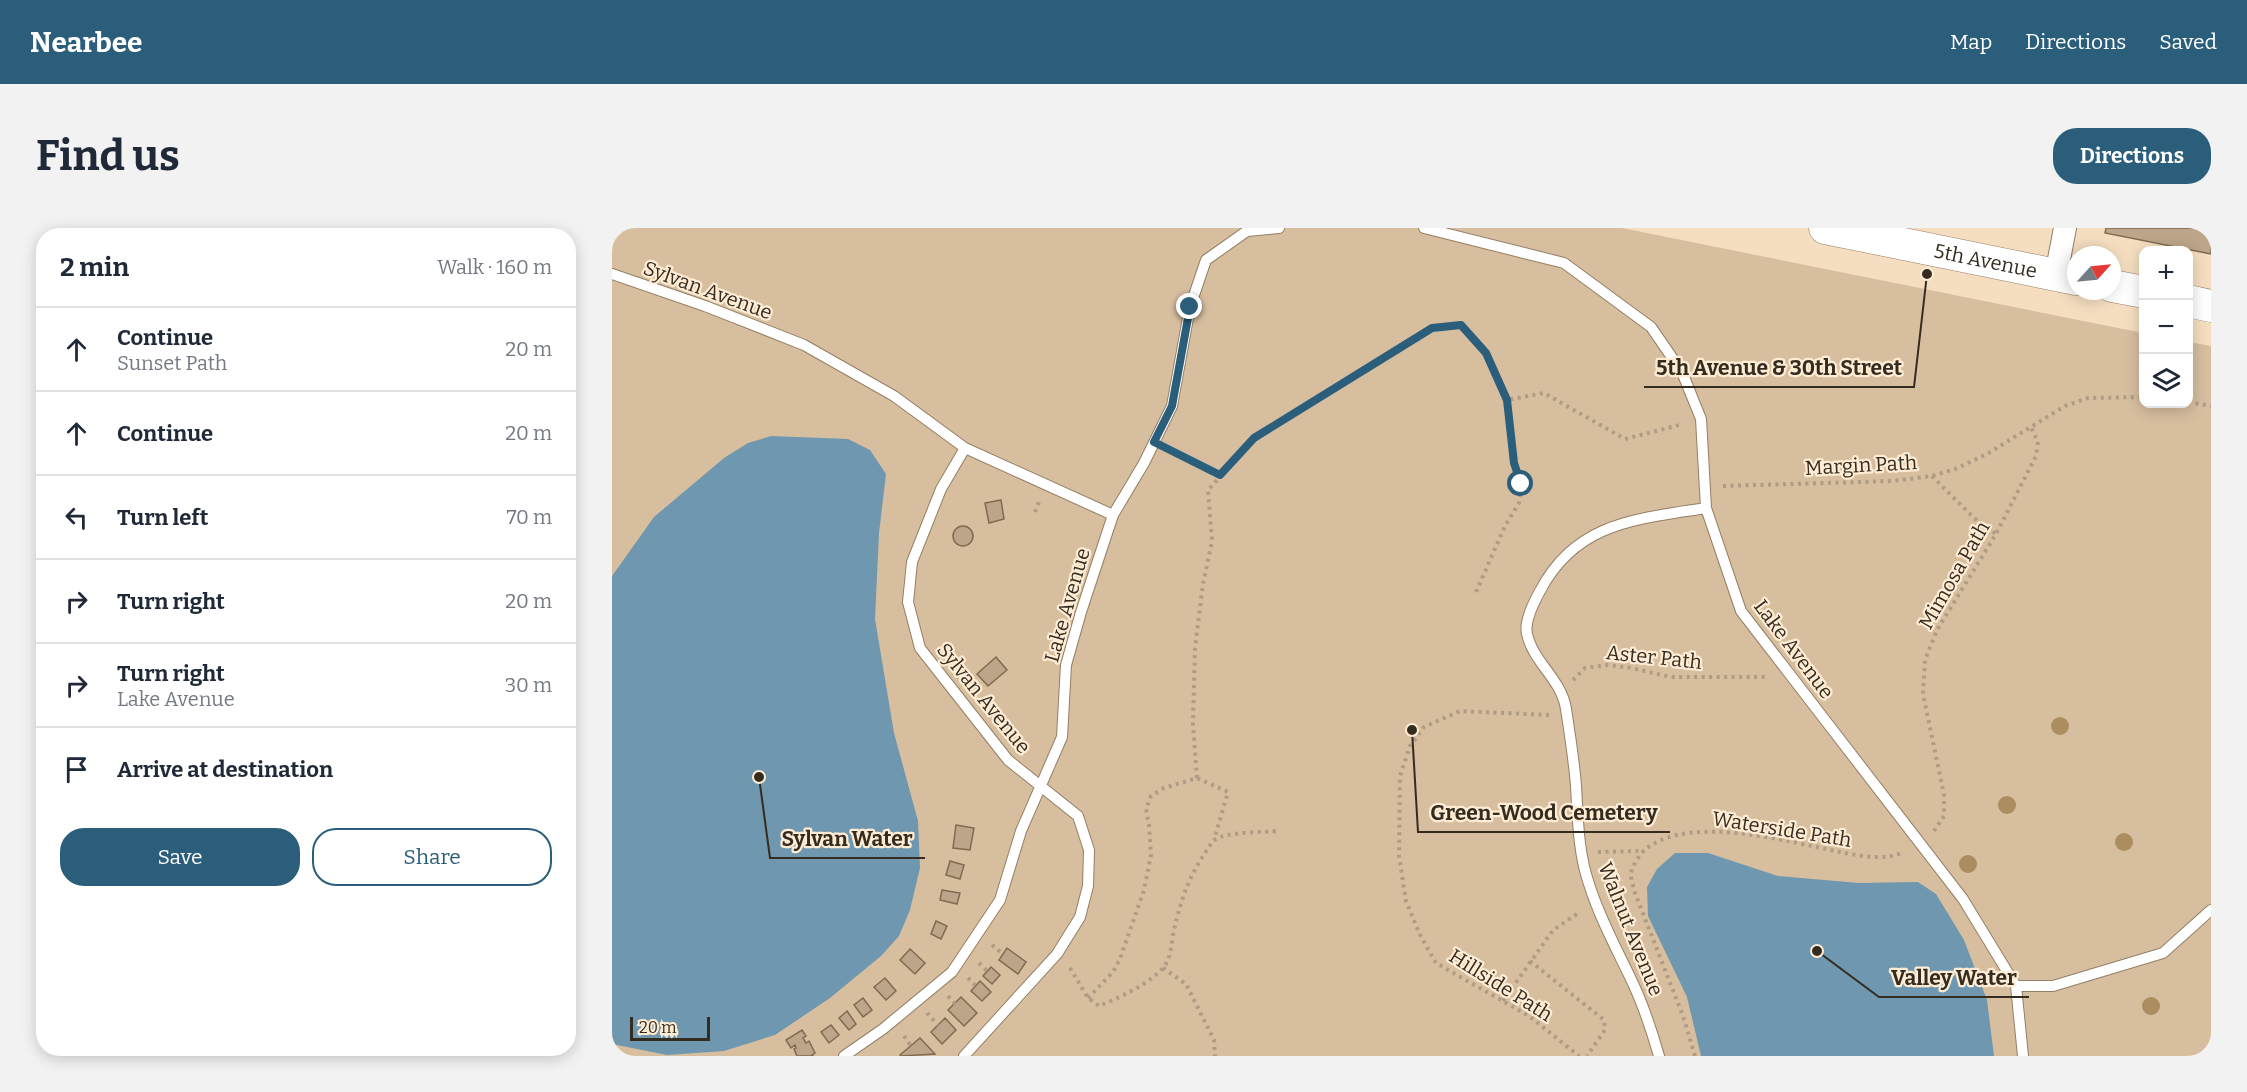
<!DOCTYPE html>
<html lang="en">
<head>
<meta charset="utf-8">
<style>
  :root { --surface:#fff; --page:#f2f2f3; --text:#1f2937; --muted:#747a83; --line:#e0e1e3; --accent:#2a5e7a }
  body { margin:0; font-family:Bitter,serif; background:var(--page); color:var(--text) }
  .controls { position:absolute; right:18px; top:18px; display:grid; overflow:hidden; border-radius:12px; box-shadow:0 3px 15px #0003 }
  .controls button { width:54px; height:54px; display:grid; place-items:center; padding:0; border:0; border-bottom:2px solid var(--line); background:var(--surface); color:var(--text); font:30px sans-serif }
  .compass { position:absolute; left:1455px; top:18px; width:54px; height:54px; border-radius:50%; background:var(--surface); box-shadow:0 3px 15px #0003; rotate:63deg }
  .scale { position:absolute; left:18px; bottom:15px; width:80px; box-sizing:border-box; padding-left:6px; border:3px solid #352c20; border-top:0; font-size:16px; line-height:21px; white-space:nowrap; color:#352c20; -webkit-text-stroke:4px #ffecd4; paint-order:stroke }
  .stop { position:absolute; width:18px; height:18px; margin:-14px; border:4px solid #2a5e7a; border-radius:50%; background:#fff }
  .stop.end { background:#2a5e7a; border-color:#fff; box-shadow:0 2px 6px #0008 }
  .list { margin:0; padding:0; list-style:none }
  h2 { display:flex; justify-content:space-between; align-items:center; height:78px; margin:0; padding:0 24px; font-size:26px }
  h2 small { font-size:20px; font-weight:400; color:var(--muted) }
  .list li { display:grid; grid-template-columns:39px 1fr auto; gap:18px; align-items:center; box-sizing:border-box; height:84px; padding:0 24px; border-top:2px solid var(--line) }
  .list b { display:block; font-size:22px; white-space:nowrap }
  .list p { margin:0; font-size:20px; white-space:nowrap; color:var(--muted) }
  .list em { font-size:20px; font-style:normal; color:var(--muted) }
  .actions { display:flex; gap:12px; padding:18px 24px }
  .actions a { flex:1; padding:14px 0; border:2px solid var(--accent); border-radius:24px; text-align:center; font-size:21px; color:var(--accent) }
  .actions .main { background:var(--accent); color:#fff }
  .icon { flex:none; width:33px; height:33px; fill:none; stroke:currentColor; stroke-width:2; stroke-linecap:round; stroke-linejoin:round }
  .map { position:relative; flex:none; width:1599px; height:828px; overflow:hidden; border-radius:24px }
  header { display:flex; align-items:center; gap:36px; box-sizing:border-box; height:84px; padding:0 30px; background:var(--accent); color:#fff }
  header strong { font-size:28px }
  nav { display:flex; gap:33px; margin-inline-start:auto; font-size:21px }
  .intro { display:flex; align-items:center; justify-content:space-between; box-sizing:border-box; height:144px; padding:0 36px }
  h1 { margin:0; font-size:42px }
  .button { padding:15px 27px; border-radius:24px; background:var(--accent); color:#fff; font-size:21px; font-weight:700 }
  main { display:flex; gap:36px; padding:0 36px }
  aside { flex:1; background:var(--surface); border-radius:24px; box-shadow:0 3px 15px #0003 }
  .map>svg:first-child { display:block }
  .green { fill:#d7be9f }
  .water { fill:#6f97af }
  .building { fill:#bca589; stroke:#806b50; stroke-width:1.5 }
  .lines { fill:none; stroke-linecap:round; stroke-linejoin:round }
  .lane-casing { stroke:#947f64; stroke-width:12 }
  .street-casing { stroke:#947f64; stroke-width:24 }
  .secondary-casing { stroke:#947f64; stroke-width:33 }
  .path { stroke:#ae9c85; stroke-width:4; stroke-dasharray:3 4.5; stroke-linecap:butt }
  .lane { stroke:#fff; stroke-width:10 }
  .street { stroke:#fff; stroke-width:22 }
  .secondary { stroke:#fff; stroke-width:32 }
  .tree { fill:#ab8d5f }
  .route { stroke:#2a5e7a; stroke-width:8 }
  .labels { text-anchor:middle; stroke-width:4.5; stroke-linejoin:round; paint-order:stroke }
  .street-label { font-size:20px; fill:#352c20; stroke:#ffecd4 }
  .leader { fill:none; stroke:#352c20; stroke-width:2 }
  .callout-dot { fill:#352c20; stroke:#ffecd4; stroke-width:2 }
  .callout-label { font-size:21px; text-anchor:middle; font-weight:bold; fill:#352c20; stroke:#ffecd4; stroke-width:4.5; stroke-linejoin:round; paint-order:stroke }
</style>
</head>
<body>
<header>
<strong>Nearbee</strong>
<nav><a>Map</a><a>Directions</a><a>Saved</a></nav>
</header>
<div class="intro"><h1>Find us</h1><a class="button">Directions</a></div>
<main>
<aside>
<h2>2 min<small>Walk · 160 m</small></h2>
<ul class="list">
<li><svg class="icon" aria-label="ahead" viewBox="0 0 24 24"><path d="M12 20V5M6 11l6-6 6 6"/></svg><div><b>Continue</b><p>Sunset Path</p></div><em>20 m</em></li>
<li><svg class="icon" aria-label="ahead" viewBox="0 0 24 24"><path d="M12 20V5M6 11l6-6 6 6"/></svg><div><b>Continue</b></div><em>20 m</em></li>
<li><svg class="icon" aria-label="left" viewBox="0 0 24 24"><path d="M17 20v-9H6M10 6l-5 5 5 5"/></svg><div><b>Turn left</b></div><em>70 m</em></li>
<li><svg class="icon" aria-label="right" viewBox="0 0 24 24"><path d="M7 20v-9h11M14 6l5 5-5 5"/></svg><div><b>Turn right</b></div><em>20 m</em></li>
<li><svg class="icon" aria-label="right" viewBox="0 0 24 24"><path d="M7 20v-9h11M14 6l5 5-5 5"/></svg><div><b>Turn right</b><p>Lake Avenue</p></div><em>30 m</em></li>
<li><svg class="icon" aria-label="arrive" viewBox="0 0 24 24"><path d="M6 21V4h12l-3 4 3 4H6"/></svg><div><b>Arrive at destination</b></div></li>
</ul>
<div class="actions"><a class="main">Save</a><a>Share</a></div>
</aside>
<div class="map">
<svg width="1599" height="828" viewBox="0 0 1599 828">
  <rect width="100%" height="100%" fill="#f5dec0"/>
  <path class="green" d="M0,0H1010L1531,105L1532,176H1576L1577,114L1599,118V828H0Z"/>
  <path class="water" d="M159,208L236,211L258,222L274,246L267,305L263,391L282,505L306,593L308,640L298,682L287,708L269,728L218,770L163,807L112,823L55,827L0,816V348L42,289L112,230L136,215Z
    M1063,625H1096L1166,648L1247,655L1306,654L1324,666L1352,712L1375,772L1382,828H1089L1075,769L1036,688L1035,659L1045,641Z"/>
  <path class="building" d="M1494,0H1599V26L1493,5Z
    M389,272L392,291L377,295L373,275Z
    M341 308a10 10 0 1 1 20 0a10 10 0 1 1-20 0Z
    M384,429L395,442L376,458L365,446Z
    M344,597L362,600L358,622L341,620Z
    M338,633L352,637L348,651L334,647Z
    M330,662L348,665L345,676L328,672Z
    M324,693L335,698L329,711L319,706Z
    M395,720L414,734L406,746L387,732Z
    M298,721L313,735L303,746L288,732Z
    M379,739L388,747L380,756L371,748Z
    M273,750L284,763L274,772L262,759Z
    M368,753L379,764L370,773L359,763Z
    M349,769L365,785L352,798L336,782Z
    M251,770L260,782L251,789L242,777Z
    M235,783L244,796L237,802L227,790Z
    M333,790L344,802L330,816L319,804Z
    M219,797L227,807L217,815L209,804Z
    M190,802L194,808L191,810L194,815L197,813L203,825L200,827L201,828H185L182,821L184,820L183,817L179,820L174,812Z
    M308,810L323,826L289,828L288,827Z"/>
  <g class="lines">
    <g class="lane-casing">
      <path id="lane" d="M812,0L952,35L1039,99L1070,144L1089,191L1094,280L1129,383L1351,671L1404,758L1411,828
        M0,46L93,78L192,117L282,168L353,220L329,261L300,334L296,374L308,420L396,532L466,588L477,622L476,658L468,689L445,726L352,828
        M353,220L501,287
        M1404,758H1441L1551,725L1599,682
        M232,828L271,801L340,744L388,672L409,603L450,509L454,437L469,384L501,287L532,235L560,178L578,79L594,32L635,3L667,0
        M1047,828C1039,800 1030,773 1017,747C1003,718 987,688 977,656C966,624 966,591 964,558C962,532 958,507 954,481C950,452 921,434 915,406C912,393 922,374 928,363C964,294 1025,291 1094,280"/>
    </g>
    <g class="street-casing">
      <path id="street" d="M1444,47L1453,0"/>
    </g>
    <g class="secondary-casing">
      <g id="secondary">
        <path id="s1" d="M1213,0L1464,51"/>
        <path d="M1500,58L1532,64"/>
        <path d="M1576,73L1599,78"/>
      </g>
    </g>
    <path class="path" d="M1576,174L1599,178
      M558,221L608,247
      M1320,248L1362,290L1384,306
      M1111,258L1281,253L1320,248L1343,241L1375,226L1453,178L1476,170L1532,169
      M423,284L427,274
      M864,364L893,298L907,275L910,256L902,235L895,172
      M961,452L973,440L996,437L1019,440L1059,449H1157
      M937,487L848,483L812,499L798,518L788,548L787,628L794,673L808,707L824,735L917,788L967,828
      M585,550L581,496L583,420L591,356L600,313L596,262L642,210L820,100L849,97L874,125L895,172L932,165L1013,211L1071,196
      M1322,603L1332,588V567L1311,466L1313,432L1325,402L1384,306L1424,228L1426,214L1419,199
      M986,624L1030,623
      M380,717L391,726
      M918,733L992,792L993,802L975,828
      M367,735L375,743
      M458,740L476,770L487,778C508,769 534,758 550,741C560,731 559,714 562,702C570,669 576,650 595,622C598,618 600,613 604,611C615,604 653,604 667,603
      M551,740L574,756L602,812L603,828
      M356,750L364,758
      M336,768L343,776
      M476,770L501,744L508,731L532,662L539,627L537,597L534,581L539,568L552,560L585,550L616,564L602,612
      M891,773L941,702L968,684
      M315,785L326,797
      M292,808L299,818
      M1083,828L1071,788L1023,665C1022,660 1019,652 1019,647C1019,639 1029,624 1035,620C1081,586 1176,614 1228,624C1248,628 1273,633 1292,624"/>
    <use href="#lane" class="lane"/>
    <use href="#street" class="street"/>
    <use href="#secondary" class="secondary"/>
  </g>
  <g class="tree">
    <circle cx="1448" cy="498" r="9"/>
    <circle cx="1395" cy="577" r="9"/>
    <circle cx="1512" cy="614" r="9"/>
    <circle cx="1356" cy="636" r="9"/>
    <circle cx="1539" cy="778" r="9"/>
  </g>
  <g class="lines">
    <path class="route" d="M578,79L560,178L542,214L608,247L642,210L820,100L849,97L874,125L895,172L902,235L909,256"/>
  </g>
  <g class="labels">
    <g class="street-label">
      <text dy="7" stroke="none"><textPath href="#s1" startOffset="164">5th Avenue</textPath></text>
      <text transform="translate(96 62) rotate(20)" y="7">Sylvan Avenue</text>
      <text transform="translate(1249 237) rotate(-3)" y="7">Margin Path</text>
      <text transform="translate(1342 347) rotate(-60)" y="7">Mimosa Path</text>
      <text transform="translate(455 377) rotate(-74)" y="7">Lake Avenue</text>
      <text transform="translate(1182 421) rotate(53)" y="7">Lake Avenue</text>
      <text transform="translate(1042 429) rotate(6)" y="7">Aster Path</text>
      <text transform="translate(372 470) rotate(51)" y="7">Sylvan Avenue</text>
      <text transform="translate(1170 601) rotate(9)" y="7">Waterside Path</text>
      <text transform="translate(1019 701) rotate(68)" y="7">Walnut Avenue</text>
      <text transform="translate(889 757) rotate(32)" y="7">Hillside Path</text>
    </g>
  </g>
  <path class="leader" d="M1315 46L1302 159H1032M800 502L806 604H1058M147 549L158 630H313M1205 723L1267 769H1417"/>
  <g class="callout-dot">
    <circle cx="1315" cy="46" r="6"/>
    <circle cx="800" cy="502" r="6"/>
    <circle cx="147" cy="549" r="6"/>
    <circle cx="1205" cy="723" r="6"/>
  </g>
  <g class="callout-label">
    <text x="1167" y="147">5th Avenue &amp; 30th Street</text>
    <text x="932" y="592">Green-Wood Cemetery</text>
    <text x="235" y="618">Sylvan Water</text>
    <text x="1342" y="757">Valley Water</text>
  </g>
</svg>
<div class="controls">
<button>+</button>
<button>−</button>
<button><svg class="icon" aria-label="layers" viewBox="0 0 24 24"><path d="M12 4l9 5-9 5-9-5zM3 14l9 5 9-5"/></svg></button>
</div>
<svg class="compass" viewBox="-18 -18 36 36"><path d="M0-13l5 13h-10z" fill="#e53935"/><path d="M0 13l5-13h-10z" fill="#747a83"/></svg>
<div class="scale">20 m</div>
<div class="stop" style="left:909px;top:256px"></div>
<div class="stop end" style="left:578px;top:79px"></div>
</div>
</main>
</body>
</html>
